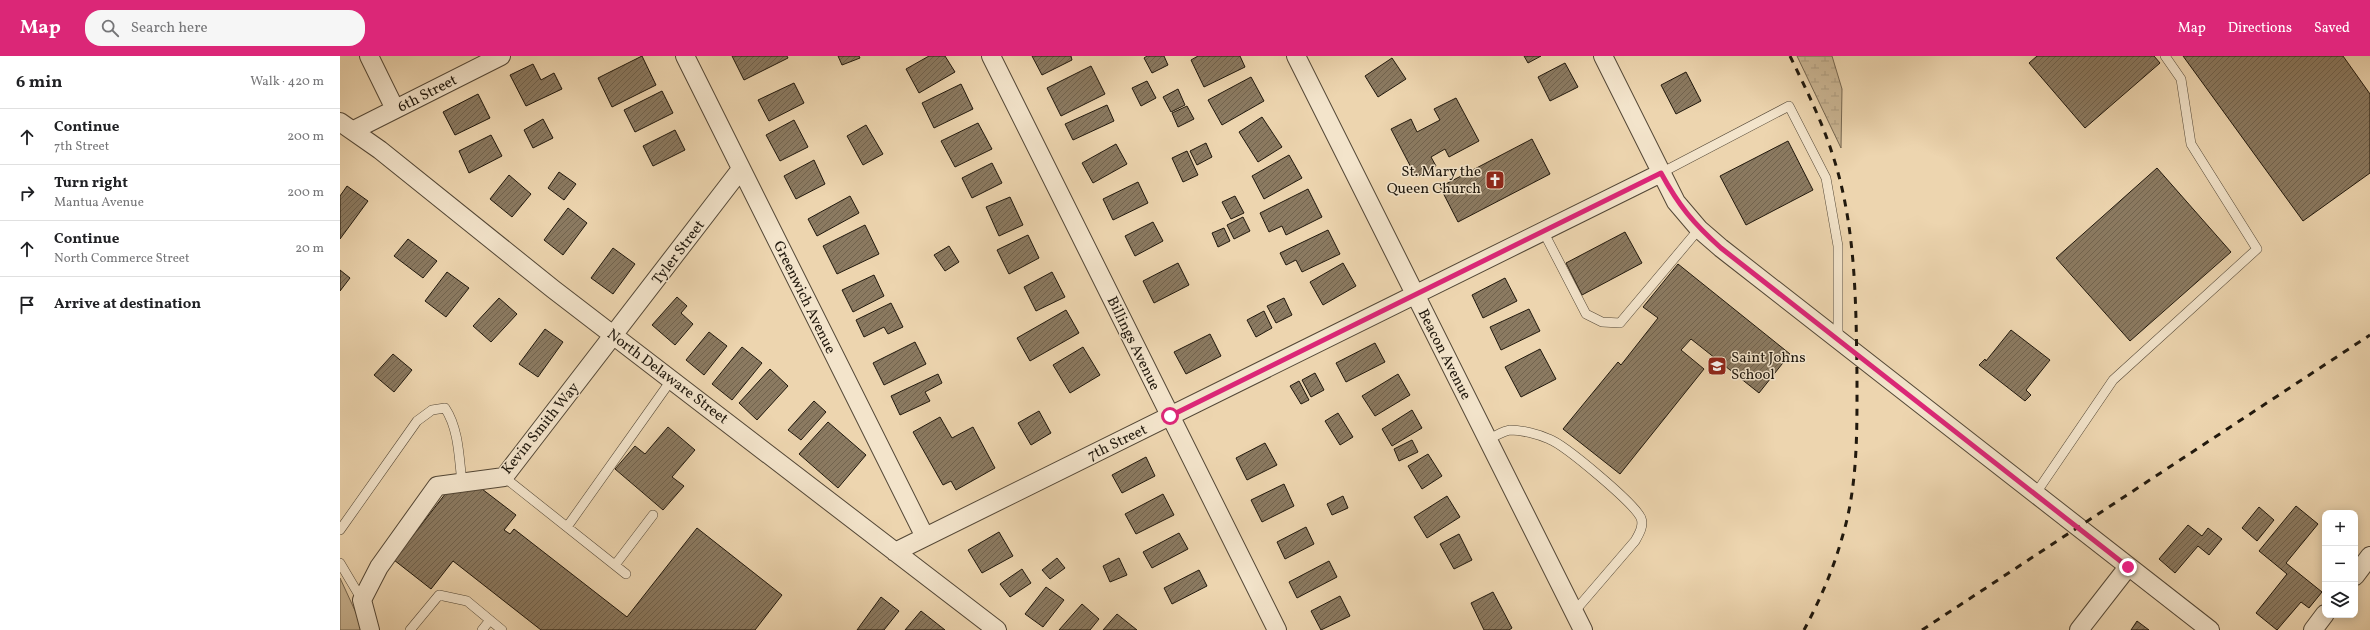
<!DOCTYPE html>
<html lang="en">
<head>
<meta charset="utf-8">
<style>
  :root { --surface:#fff; --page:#f6f6f6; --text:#202124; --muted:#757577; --line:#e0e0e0; --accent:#db2777 }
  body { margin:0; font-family:Vollkorn,serif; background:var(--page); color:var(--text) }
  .controls { position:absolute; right:12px; bottom:12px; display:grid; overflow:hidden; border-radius:8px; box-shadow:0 2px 10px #0003 }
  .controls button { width:36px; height:36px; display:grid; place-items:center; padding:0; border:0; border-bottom:1px solid var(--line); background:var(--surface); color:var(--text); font:20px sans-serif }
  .stop { position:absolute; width:12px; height:12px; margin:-9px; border:3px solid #db2777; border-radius:50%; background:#fff }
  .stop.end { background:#db2777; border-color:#fff; box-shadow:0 1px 4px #0008 }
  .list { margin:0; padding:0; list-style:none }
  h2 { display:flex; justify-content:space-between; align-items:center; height:52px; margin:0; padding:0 16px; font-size:17px }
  h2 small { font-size:13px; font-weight:400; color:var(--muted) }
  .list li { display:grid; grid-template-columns:26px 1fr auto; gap:12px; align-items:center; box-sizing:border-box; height:56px; padding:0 16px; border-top:1px solid var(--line) }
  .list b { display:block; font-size:15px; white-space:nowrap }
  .list p { margin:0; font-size:13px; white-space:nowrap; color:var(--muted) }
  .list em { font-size:13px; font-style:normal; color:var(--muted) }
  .icon { flex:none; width:22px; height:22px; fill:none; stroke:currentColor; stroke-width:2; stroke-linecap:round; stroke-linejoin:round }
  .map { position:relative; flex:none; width:2030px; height:574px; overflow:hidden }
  header { display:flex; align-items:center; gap:24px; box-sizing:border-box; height:56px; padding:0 20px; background:var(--accent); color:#fff }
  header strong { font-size:19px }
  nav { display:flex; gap:22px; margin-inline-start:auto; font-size:14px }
  .search { width:280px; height:36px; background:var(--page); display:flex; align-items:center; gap:10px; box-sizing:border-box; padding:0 14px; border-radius:16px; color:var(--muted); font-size:15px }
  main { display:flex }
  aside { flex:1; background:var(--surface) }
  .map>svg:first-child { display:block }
  .wetland { fill:url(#wetland-marsh); stroke:#756650 }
  .green { fill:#cab593; stroke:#756650 }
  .building { fill:url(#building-hatch); stroke:#20180d }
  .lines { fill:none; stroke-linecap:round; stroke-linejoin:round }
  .lane-casing { stroke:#534736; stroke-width:10 }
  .street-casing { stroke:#534736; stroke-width:20 }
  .lane { stroke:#f3e4cb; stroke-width:9 }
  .street { stroke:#f3e4cb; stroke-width:18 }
  .rail { stroke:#20180d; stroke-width:3; stroke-dasharray:7 7; stroke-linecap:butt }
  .route { stroke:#db2777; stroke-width:5 }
  .labels { text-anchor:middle; stroke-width:3; stroke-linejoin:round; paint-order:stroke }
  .street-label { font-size:15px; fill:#20180d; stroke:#f3e4cb }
  .poi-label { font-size:15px; fill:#20180d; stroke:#f3e4cb; text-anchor:end }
</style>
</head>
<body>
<header>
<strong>Map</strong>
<div class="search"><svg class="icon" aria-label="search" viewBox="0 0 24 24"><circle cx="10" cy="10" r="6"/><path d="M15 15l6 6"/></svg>Search here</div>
<nav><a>Map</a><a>Directions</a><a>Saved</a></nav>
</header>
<main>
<aside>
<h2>6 min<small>Walk · 420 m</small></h2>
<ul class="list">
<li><svg class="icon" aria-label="ahead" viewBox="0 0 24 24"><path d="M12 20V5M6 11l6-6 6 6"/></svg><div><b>Continue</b><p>7th Street</p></div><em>200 m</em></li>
<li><svg class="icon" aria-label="right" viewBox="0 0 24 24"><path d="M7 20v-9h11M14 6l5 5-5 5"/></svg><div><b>Turn right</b><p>Mantua Avenue</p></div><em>200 m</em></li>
<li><svg class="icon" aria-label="ahead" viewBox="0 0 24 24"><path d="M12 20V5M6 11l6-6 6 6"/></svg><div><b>Continue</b><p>North Commerce Street</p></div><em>20 m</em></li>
<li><svg class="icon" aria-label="arrive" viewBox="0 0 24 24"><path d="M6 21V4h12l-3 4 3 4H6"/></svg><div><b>Arrive at destination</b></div></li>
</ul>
</aside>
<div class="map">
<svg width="2030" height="574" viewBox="0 0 2030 574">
  <defs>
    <pattern id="wetland-marsh" width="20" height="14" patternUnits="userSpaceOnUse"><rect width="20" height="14" fill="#cab593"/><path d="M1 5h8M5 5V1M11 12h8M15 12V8" fill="none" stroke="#ad9b7e"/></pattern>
    <pattern id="building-hatch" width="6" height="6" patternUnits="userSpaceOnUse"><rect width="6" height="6" fill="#8b7a61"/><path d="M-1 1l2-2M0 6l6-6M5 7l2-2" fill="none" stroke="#71634e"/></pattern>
  </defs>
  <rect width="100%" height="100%" fill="#edd5af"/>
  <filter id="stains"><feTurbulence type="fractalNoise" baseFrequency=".005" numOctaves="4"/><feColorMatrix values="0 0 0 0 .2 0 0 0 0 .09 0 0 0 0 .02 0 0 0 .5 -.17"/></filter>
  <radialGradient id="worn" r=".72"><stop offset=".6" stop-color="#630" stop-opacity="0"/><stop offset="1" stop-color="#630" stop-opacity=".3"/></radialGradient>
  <path class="wetland" d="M1457,0H1492L1502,33L1501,92Z"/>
  <path class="green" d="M0,522L23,572L22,574H0Z"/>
  <path class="building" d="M302,0L316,29L272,51L258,22Z
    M392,0H447L448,2L404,24Z
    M498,0H519L520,2L502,9Z
    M589,0H605L615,16L579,37L566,13Z
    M692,0H731L732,4L702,19Z
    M807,0H824L828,9L812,17L804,2Z
    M858,0H900L905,11L864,31L851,4Z
    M1184,0H1201L1188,7Z
    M1697,0H1814L1820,7L1745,72L1689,7Z
    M1843,0H2003L2030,38V117L1963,165Z
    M1052,2L1066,23L1038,41L1025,20Z
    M1225,7L1238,31L1210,45L1198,21Z
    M193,8L201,24L214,17L222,33L186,50L170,19Z
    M751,10L765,38L721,60L707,32Z
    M1346,16L1361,45L1336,58L1321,29Z
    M911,21L924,45L882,69L868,44Z
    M807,25L816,42L801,50L792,32Z
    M454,27L464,47L429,65L418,44Z
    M621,28L633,53L594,72L582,47Z
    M838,33L845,49L831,56L823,41Z
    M322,35L333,57L295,76L284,54Z
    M138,38L150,62L115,79L103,56Z
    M1116,42L1139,85L1109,101L1105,93L1091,101L1096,110L1076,121L1051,73L1071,63L1077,76L1100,64L1094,53Z
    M767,49L774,65L733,84L725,68Z
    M847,50L854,63L838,71L832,57Z
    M922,61L942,91L918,106L899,76Z
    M203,63L213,82L193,92L184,74Z
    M454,64L468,91L440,105L426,79Z
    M638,67L652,93L615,111L601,85Z
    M526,69L543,98L523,109L507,80Z
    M335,74L345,94L313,110L303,90Z
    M151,79L162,100L129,117L119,95Z
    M1192,83L1210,118L1118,166L1100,131Z
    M1448,85L1473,134L1406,169L1380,120Z
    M866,87L872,101L857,109L850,95Z
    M776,88L787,108L753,127L742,107Z
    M847,95L858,119L843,126L832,102Z
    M949,99L962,122L924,143L912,120Z
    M474,104L485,128L456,143L444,120Z
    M652,107L662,127L632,142L622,122Z
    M1817,112L1891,196L1790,285L1716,202Z
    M219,116L236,128L224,144L208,132Z
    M169,119L191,138L172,161L150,143Z
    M798,126L808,147L773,164L763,143Z
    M7,130L28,145L0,183V140Z
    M968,133L982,161L946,179L942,170L929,176L920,157Z
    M510,140L519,157L477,180L468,163Z
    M895,140L904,157L891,163L882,146Z
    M670,141L683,169L659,180L646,151Z
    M228,152L247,167L223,199L204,184Z
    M903,161L910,175L894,183L887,169Z
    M813,166L823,185L795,200L785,180Z
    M525,169L539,198L497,218L483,190Z
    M884,172L890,185L878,191L872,177Z
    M988,174L1000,198L962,216L956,204L946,209L940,197Z
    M1285,176L1302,207L1242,239L1226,207Z
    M688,179L699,202L669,218L657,194Z
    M68,183L97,205L83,222L54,200Z
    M609,190L619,206L605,215L594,199Z
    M273,192L295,208L273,238L251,222Z
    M838,207L849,229L814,247L803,225Z
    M1003,207L1016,230L983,249L970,226Z
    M1338,208L1450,298L1419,337L1351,283L1341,294L1364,313L1280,418L1223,373L1278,306L1281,309L1318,262L1303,251Z
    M0,214L10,222L0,235Z
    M107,216L129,232L106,261L85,245Z
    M712,216L725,241L696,255L684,231Z
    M534,219L544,240L513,256L502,234Z
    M1165,222L1177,245L1143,262L1132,239Z
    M337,241L347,250L341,257L353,268L335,289L312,269Z
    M159,242L177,258L151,286L133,270Z
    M944,242L952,259L936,267L927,250Z
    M551,247L563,271L548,278L544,271L524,281L516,264Z
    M1189,253L1200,275L1161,294L1150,271Z
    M726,254L739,277L690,305L677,282Z
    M924,255L932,272L916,281L907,264Z
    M205,273L223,286L198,321L179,308Z
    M1671,274L1710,304L1686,334L1691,339L1685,345L1639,309L1645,303L1646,305Z
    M369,276L387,290L364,319L346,304Z
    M870,278L881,300L846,318L834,296Z
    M575,286L586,308L544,329L533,307Z
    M1035,287L1045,306L1006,326L996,307Z
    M402,291L422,307L392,344L372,328Z
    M743,291L760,319L730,337L713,309Z
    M1200,293L1216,323L1181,341L1165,311Z
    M53,298L72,314L54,336L34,319Z
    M430,313L448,330L417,364L399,347Z
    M975,317L984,334L971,341L962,324Z
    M598,318L602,327L585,336L590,345L560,359L551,340Z
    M1058,318L1070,339L1035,360L1022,340Z
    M959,325L969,344L961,348L950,330Z
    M474,345L486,356L461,384L448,374Z
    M1072,354L1082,372L1052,390L1042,373Z
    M699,355L711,377L691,389L678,367Z
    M998,357L1013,381L1000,389L985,365Z
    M600,361L612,382L633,371L655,412L616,434L611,425L603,429L573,376Z
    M488,366L526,399L498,432L459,398Z
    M328,371L355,394L332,421L344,430L323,454L275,413L295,390L305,398Z
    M1072,384L1078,396L1059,405L1054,393Z
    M925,387L937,409L907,424L896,402Z
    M1088,398L1102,420L1082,433L1068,410Z
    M806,401L815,420L782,437L772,419Z
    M944,428L954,450L922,466L911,444Z
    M142,433L176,459L164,474L170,478L174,473L287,561L357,472L442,539L415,574H201L113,505L91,533L54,504L106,437Z
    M823,438L834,459L796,478L785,458Z
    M1003,440L1008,452L992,459L987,448Z
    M1107,440L1120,461L1087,482L1074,461Z
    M1956,450L1978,468L1946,507L1982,536L1969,552L1961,546L1937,574L1916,557L1947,518L1919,495Z
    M1919,451L1934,464L1917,485L1902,472Z
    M1848,469L1862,480L1868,472L1882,483L1869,499L1858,490L1835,517L1819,503Z
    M966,471L974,488L945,503L937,486Z
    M659,476L673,500L642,517L628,494Z
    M839,477L848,493L812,512L803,496Z
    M1119,478L1132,504L1114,513L1100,488Z
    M717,502L725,512L710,523L702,514Z
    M779,502L787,519L770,526L763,510Z
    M989,505L997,521L957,542L949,526Z
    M682,513L691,527L670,541L660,528Z
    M859,514L867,530L832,548L824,532Z
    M706,531L724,544L703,571L685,558Z
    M1153,536L1172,572L1169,574H1144L1131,547Z
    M1000,540L1010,560L981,574L971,555Z
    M541,541L559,555L544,574H517Z
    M742,548L759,563L750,574H719Z
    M581,555L605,574H565Z
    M777,558L797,574H763Z
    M1797,565L1809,574H1791Z"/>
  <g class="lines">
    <g class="lane-casing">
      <path id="lane" d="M1321,117L1449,50L1486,122L1498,190V283
        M1203,175L1246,258L1262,266L1280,267L1359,173
        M1148,383C1154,381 1163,375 1170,374C1182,374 1198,378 1209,383C1225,389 1294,447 1301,462C1304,470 1299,478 1295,485L1234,556
        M164,421L286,518
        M1696,437L1773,324L1917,193L1851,88L1841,23L1825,0
        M227,471L332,323
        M0,474L77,365L92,354L105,352C119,373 119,402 122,427
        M0,507L22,544
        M275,509L313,459
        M70,574L99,539L127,545L162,574
        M142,574L150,564"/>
    </g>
    <g class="street-casing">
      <path id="street" d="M29,0L55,53
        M345,0L585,481
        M651,0L937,574
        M956,0L1243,574
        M1263,0L1336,146L1359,173L1381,192L1870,574
        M0,66L40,94L213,233L657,574
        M14,74L161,0
        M555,496L1321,117
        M2015,520L2030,500
        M30,574L22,544L39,511L97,430L164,421L401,113
        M1739,574L1788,511
        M1973,574L1985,558"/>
    </g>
    <use href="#lane" class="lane"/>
    <use href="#street" class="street"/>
    <path class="rail" d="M1450,0C1466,33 1482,65 1493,100C1516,170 1516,247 1517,321C1517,375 1518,430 1502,482C1493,514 1480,544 1464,574
      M1582,574L2030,279"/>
  </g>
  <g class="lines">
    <path class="route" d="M830,360L1321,117C1339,150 1353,167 1381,192L1788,511"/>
  </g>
  <defs>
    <g id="church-square" transform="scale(1)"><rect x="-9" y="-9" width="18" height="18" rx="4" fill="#8f2418" stroke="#f3e4cb"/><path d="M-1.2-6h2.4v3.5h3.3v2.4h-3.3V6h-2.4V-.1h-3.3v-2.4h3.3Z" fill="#fff"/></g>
    <g id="school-square" transform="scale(1)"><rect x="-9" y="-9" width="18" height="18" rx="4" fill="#8f2418" stroke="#f3e4cb"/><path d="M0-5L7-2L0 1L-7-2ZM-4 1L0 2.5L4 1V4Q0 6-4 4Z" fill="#fff"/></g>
  </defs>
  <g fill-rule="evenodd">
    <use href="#church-square" x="1155" y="124"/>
    <use href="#school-square" x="1377" y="310"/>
  </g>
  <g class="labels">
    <g class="street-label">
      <text transform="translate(87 37) rotate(-27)" y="5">6th Street</text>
      <text transform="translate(338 196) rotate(-53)" y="5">Tyler Street</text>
      <text transform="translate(465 241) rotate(64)" y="5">Greenwich Avenue</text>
      <text transform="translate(794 287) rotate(64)" y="5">Billings Avenue</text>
      <text transform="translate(1105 298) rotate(63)" y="5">Beacon Avenue</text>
      <text transform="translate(328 320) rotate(37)" y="5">North Delaware Street</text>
      <text transform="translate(200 372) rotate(-51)" y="5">Kevin Smith Way</text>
      <text transform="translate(777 386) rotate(-26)" y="5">7th Street</text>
    </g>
    <g class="poi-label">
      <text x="1141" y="120">St. Mary the<tspan x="1141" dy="17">Queen Church</tspan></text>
      <text x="1391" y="306" text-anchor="start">Saint Johns<tspan x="1391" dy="17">School</tspan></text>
    </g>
  </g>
  <rect width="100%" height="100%" filter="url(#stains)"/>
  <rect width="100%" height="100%" fill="url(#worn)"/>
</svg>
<div class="controls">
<button>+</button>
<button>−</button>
<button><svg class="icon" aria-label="layers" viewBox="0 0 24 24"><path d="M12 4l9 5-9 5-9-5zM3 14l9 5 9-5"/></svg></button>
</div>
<div class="stop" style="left:830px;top:360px"></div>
<div class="stop end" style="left:1788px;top:511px"></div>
</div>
</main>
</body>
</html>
